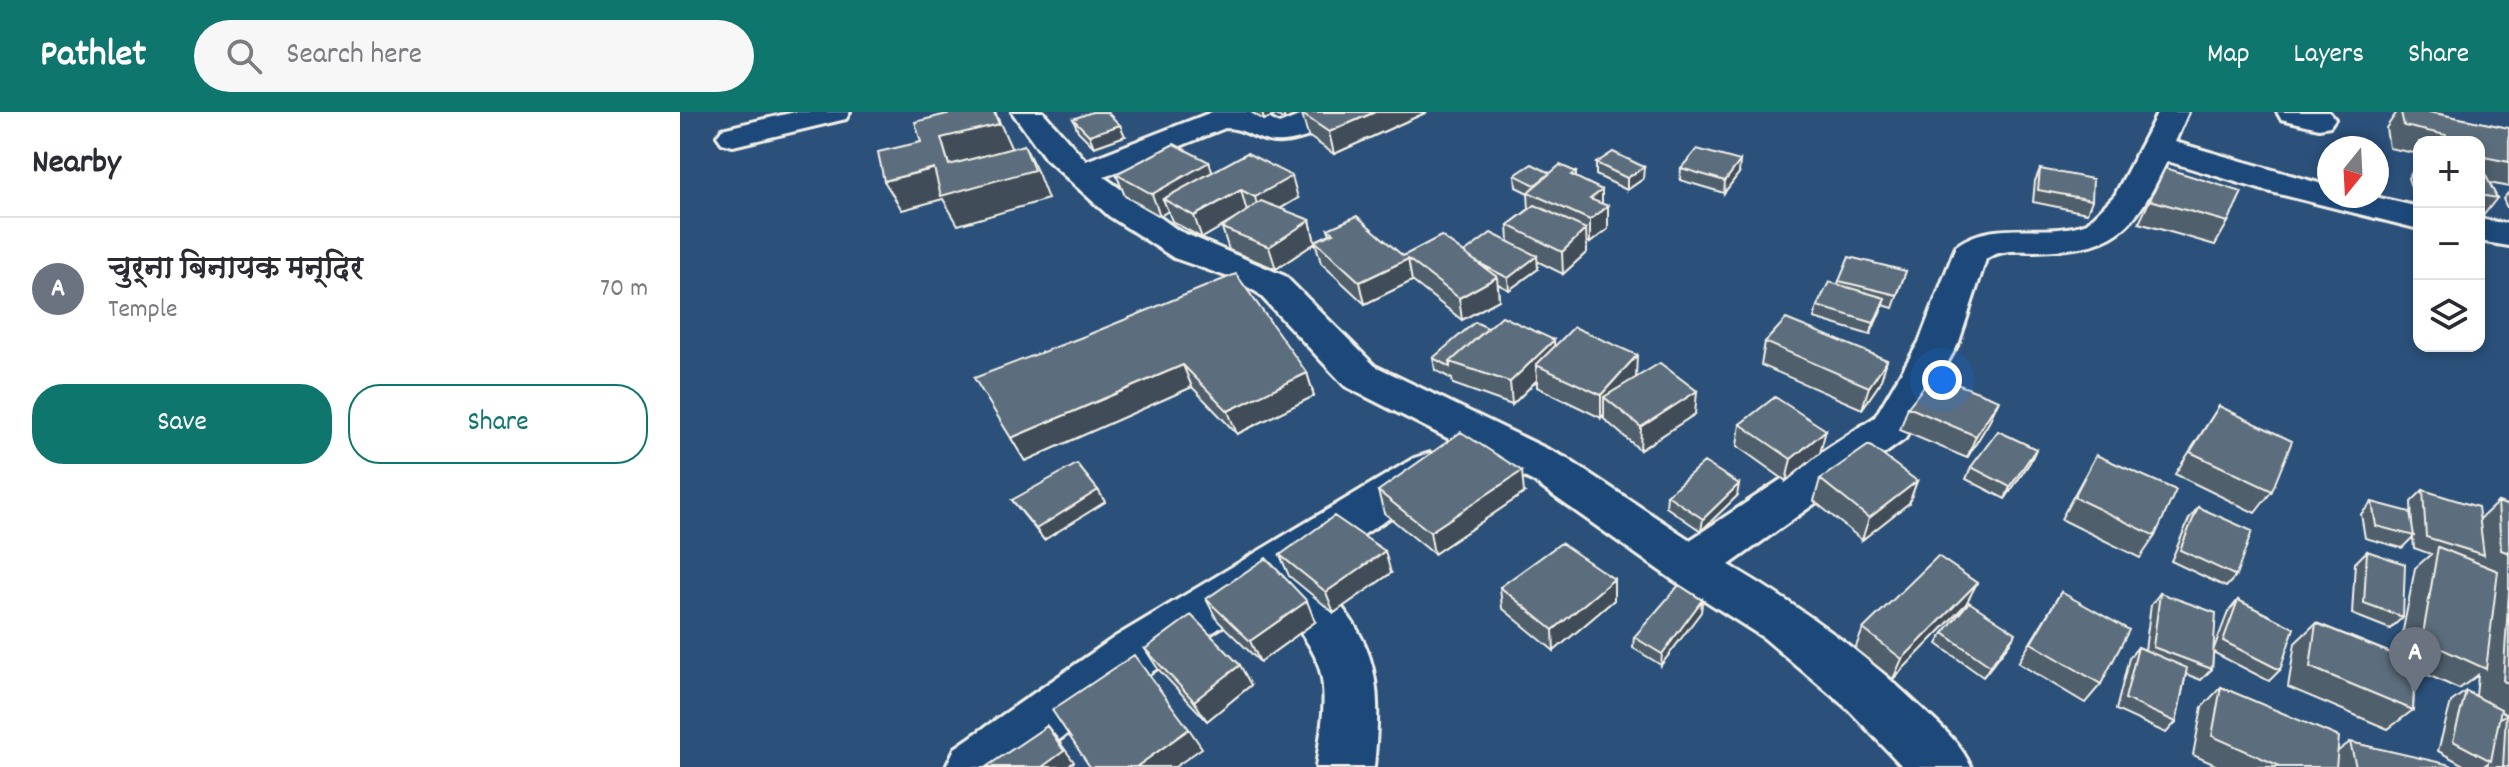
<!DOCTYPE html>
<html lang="en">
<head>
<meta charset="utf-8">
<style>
  :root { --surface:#fff; --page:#f7f7f7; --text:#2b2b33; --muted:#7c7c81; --line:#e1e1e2; --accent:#0f766e }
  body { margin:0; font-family:Dekko,"Playpen Sans Deva",sans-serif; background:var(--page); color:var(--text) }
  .controls { position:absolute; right:24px; top:24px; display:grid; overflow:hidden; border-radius:16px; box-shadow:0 4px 12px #0003 }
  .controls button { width:72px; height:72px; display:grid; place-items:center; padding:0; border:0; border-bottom:2px solid var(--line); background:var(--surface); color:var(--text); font:40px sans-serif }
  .compass { position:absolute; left:1637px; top:24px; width:72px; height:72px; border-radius:50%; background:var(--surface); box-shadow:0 4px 12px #0003; rotate:198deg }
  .you { position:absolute; left:1262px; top:268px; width:28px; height:28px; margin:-20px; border:6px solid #fff; border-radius:50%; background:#1a73e8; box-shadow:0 0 0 12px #1a73e833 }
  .badge { display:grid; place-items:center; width:52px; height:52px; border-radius:50%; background:var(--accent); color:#fff; font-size:26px; font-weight:700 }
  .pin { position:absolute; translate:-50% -66px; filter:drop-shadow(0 2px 4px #0008) }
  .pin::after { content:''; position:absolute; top:42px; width:28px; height:24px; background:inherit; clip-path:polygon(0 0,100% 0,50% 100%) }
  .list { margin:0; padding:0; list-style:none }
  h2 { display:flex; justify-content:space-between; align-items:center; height:104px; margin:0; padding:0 32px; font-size:34px }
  h2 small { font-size:26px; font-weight:400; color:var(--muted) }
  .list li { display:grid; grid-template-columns:52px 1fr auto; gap:24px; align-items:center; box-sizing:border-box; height:144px; padding:0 32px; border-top:2px solid var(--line) }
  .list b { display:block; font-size:30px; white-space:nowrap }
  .list p { margin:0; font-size:26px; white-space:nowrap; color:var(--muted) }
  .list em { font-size:26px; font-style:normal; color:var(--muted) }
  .actions { display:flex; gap:16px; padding:24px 32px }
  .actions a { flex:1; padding:18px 0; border:2px solid var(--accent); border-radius:32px; text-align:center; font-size:28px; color:var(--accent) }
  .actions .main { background:var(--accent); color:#fff }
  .icon { flex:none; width:44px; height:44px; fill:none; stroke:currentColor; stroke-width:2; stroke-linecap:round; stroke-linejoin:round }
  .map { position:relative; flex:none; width:1829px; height:655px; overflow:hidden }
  header { display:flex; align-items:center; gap:48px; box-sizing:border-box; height:112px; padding:0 40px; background:var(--accent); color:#fff }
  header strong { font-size:38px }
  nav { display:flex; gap:44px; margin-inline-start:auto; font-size:28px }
  .search { width:560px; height:72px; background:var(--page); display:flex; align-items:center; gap:20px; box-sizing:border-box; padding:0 28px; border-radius:44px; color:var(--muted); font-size:30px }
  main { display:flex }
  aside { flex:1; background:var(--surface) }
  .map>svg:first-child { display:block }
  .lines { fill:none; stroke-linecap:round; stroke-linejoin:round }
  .minor-casing { stroke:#f4f1e8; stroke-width:6 }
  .minor { fill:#1f4a7a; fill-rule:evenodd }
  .wall { fill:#4f5f6c; stroke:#f4f1e8; stroke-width:2; fill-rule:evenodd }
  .shaded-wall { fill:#404d58; stroke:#f4f1e8; stroke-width:2 }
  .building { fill:#5c6e7d; stroke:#f4f1e8; stroke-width:2 }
</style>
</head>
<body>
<header>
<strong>Pathlet</strong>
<div class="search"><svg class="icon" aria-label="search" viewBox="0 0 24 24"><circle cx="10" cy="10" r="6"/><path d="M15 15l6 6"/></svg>Search here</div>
<nav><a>Map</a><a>Layers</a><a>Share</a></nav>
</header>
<main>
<aside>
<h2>Nearby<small></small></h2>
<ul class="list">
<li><span class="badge" style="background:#6b7280">A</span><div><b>चुर्ना बिनायक मन्दिर</b><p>Temple</p></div><em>70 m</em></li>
</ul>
<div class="actions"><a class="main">Save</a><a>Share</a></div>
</aside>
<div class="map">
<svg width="1829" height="655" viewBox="0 0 1829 655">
  <rect width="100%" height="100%" fill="#2b517b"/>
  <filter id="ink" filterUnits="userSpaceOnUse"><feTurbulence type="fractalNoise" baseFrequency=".0125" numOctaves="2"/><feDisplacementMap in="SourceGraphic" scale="16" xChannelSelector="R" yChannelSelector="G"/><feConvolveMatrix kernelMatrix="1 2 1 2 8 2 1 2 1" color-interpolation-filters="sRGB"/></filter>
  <g filter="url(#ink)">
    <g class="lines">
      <g class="minor-casing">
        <path id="minor" d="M115,0H170L166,7L53,34L42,31L37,24L42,17Z
          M332,0H363L406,49L532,0H578L599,12L629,0H672L668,7C643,17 615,35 588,29C571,25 563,16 545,16L424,65L499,119L605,164L695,254L886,346L1010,428L1195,305L1239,230L1276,134C1315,105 1365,127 1407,111L1435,83L1478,0H1508L1495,30L1649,74V84H1691L1739,95V117L1579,77L1487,49C1452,122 1436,137 1354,139C1337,139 1321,137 1306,147L1279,230L1225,327L1049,453C1119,494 1182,539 1240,595C1260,614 1280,630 1291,655H1223L1169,598L1084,526L993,468L854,370L665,274L578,181L554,167L494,146L429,104L365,46Z
          M1597,0H1649L1655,7L1650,14L1639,16L1601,7Z
          M1799,107L1829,112V134L1799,129Z
          M750,341L766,346L773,358L766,370L628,458C697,526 703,562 694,655H636C649,568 652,550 589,484L473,559L342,655H266L275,636L435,525L734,346Z"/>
      </g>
      <use href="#minor" class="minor"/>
    </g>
    <path class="wall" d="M571,0H622L605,8L596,3L584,8Z
      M628,0H747L654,42L628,24L622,2Z
      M1717,0H1749L1829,16V75L1809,71L1817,86L1799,109V30H1739V42L1709,36L1706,16Z
      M393,7L445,24L414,35L398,19Z
      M529,50L532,60L618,86L600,97L630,108L635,131L596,157L549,138L542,116L553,108L522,126L492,109L488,99L480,104L445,84L436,62Z
      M1739,50V98L1728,66Z
      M916,51L963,67L947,78L916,63Z
      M1001,56L1059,61L1044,81L1000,68Z
      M1485,56L1548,110L1535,133L1459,111Z
      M1360,57L1412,88L1407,101L1353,90L1355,69Z
      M896,60V66L922,78V92L928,94V117L910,131L907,129V140L883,162L857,149L858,157L829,178L818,172L819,188L782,208L732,169L685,192L641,151L635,129L650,122L648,117L723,144L784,141L829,130L828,113L849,97L848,81L836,75L835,63Z
      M1829,80V100L1823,87Z
      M1226,159L1213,196L1203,193L1190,223L1134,206L1137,194L1158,172L1159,169Z
      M808,216L874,235L956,265L1015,302L960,338L924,307V302L921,306L857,275V268L832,293L773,272L772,267L755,258L753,246Z
      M405,224L627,261L634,284L557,322L512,275L345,349L331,326Z
      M1085,230L1207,248L1200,271L1182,297L1081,253Z
      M1539,294L1592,379L1575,401L1495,362Z
      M1228,295L1309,310L1287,346L1220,318Z
      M1060,312L1140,341L1106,369L1057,334Z
      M1356,337L1350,350L1325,387L1286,367L1291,355Z
      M1416,343L1475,424L1460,446L1381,407Z
      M1140,367L1237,369L1229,391L1182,428L1134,389Z
      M418,378L425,390L364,428L332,388Z
      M1743,378L1800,407L1818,390L1829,394V655H1807L1808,651L1802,655H1787L1758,639L1771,590L1786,579L1796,584L1798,563L1779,577L1735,557L1733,598L1708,617L1608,575L1615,531L1636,511L1718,544L1735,456L1751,442L1734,436L1733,425L1722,436L1685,426L1681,402L1692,390L1732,415L1731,390ZM1820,599L1826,602L1819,607Z
      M698,379L844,381L754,442L704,401Z
      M987,383L1057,384L1021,419L986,395Z
      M1518,395L1556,464L1546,475L1491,449L1509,407Z
      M1687,439L1723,505L1710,517L1672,502L1675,451Z
      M600,443L711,461L654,501L609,464Z
      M934,467V488L874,539L822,496L820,475Z
      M1381,480L1421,572L1405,591L1338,551Z
      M1480,481L1533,539L1548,500L1558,488L1600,558L1589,569L1533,540L1532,557L1521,568L1506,562L1496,610L1486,621L1436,598L1449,546L1458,535L1465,538L1471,493Z
      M526,487L635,510L580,550L537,508Z
      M1022,488L1021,500L981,553L953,536L954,525Z
      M1286,492L1213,567L1175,537L1183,517Z
      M1263,521L1329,532L1303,565L1257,532Z
      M465,537L571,573L527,609L478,557Z
      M1541,575L1658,639L1670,630L1772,655H1540L1513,643L1522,595Z"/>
    <path class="shaded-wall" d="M315,0L333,40L344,33L358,61L368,87L278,113L263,87L222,98L204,69L269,53L261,26Z
      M582,0H595L596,3L584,8Z
      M603,0H622L605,8Z
      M695,0H747L654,42L649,20Z
      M440,13L445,24L414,35L409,23Z
      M1060,49L1059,61L1044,81L1045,69Z
      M529,50L536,72L483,87L488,99L480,104L472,82Z
      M964,55L963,67L947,78V66Z
      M612,64L618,86L581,108L575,85Z
      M561,78L567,100L522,126L514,104Z
      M922,78V99L928,94V117L910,131V87Z
      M630,108L635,131L596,157L589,135Z
      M906,117L907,140L883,162L882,140Z
      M857,144L858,157L829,178L828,166Z
      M728,147L732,169L685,192L680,170Z
      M817,165L819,188L782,208L779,186Z
      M1205,186L1201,198L1190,223L1194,211Z
      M874,228L875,251L856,253L857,268L832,293L830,270Z
      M957,243L956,266L924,285V302L921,306V283Z
      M1207,248L1200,271L1182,297L1189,275Z
      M503,253L512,275L345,349L331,326Z
      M627,261L634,284L557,322L548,299Z
      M1017,279L1015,302L960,338L961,315Z
      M1319,288L1309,310L1287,346L1296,324Z
      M1146,318L1140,341L1106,369L1111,347Z
      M1356,337L1350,350L1325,387L1330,375Z
      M842,359L844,381L754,442L750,420Z
      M1237,369L1229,391L1182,428L1189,406Z
      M1059,372L1057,384L1021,419L1023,407Z
      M418,378L425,390L364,428L356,417Z
      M705,439L711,461L654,501L646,480Z
      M934,467V488L874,539L873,518Z
      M1297,471L1286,492L1213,567L1222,547Z
      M1022,488L1021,500L981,553L982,542Z
      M627,489L635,510L580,550L570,529Z
      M1336,521L1329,532L1303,565L1310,554Z
      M560,553L571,573L527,609L514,589Z
      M367,614L376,625L394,650L386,655H362Z
      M509,617L522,636L495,655H456Z"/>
    <path class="building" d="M275,0H314L319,12L261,26L269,53L344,33L354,58L261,84L254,56L204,69L198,40L241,30L235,10Z
      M412,0H427L440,13L409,23L393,7Z
      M628,0H695L649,20L622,2Z
      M1721,0H1749L1829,16V50L1799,44V30H1768L1766,23L1724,14Z
      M494,32L529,50L472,82L436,62Z
      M1017,37L1060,49L1045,69L1001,56Z
      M933,40L964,55L947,66L916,51Z
      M567,41L612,64L575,85L561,78L514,104L483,87Z
      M852,52L870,61L855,73L835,63Z
      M880,53L896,60L891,63L922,78L910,87L928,94L910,108L848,80Z
      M1799,54H1801L1817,86L1799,83Z
      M1485,56L1562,80L1548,110L1470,88Z
      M1360,57L1413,67L1412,88L1358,78Z
      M581,89L630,108L589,135L542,116Z
      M855,93L906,117L882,140L828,113Z
      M677,104L723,144L761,124L817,165L779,186L728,147L680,170L635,129L654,121L648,117Z
      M811,121L857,144L828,166L795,149L784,141Z
      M1169,145L1226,159L1217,183L1159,169Z
      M556,162L627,261L548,299L503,253L331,326L294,266L405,224Z
      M1149,170L1205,186L1194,211L1137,194Z
      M822,204L874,228L830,270L770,250Z
      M1106,207L1207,248L1189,275L1085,230Z
      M795,210L808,216L770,250V255L753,246Z
      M894,215L957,243L921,283L856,253Z
      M980,251L1017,279L961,315L924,285Z
      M1253,263L1319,288L1296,324L1228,295Z
      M1095,285L1146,318L1111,347L1060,312Z
      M1539,294L1612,329L1592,379L1510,340Z
      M1318,319L1356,337L1330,375L1291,355Z
      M781,320L842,359L750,420L698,379Z
      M1189,333L1237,369L1189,406L1140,367Z
      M1416,343L1496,378L1475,424L1394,385Z
      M1024,350L1059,372L1023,407L987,383Z
      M397,352L418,378L356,417L332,388Z
      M1743,378L1798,395L1804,443L1746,425Z
      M1692,390L1730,400L1734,424L1696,414Z
      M1818,390L1829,394V441L1821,438Z
      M1518,395L1572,419L1556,464L1500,438Z
      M654,404L705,439L646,480L600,443Z
      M881,431L934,467L873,518L820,475Z
      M1758,435L1818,459L1806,557L1742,528Z
      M1687,439L1725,452L1723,505L1684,491Z
      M1258,444L1297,471L1222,547L1183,517Z
      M586,446L627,489L570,529L526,487Z
      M999,473L1022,488L982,542L954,525Z
      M1829,479V571L1823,569Z
      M1381,480L1449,518L1421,572L1351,531Z
      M1480,481L1536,501L1532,557L1473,535Z
      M1558,488L1614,516L1600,558L1543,529Z
      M1289,490L1336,521L1310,554L1263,521Z
      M511,503L560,553L514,589L465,537Z
      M1636,511L1735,551L1733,598L1630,555Z
      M1458,535L1507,556L1496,610L1445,587Z
      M454,543L509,617L456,655H410L372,598Z
      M1541,575L1659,625L1656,655H1602L1532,624Z
      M1786,579L1821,597L1811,649L1773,629Z
      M1826,602L1829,603V655H1823Z
      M367,614L384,639L362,655H306Z
      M1670,630L1771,653L1772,655H1676Z"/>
  </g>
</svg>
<div class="controls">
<button>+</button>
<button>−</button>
<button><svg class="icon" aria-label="layers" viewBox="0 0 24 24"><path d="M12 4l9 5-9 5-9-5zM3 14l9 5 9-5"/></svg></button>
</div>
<svg class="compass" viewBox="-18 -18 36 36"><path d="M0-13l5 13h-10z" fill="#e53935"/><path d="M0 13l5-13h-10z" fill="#7c7c81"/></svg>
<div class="you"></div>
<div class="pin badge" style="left:1735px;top:581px;background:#6b7280">A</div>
</div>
</main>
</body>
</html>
